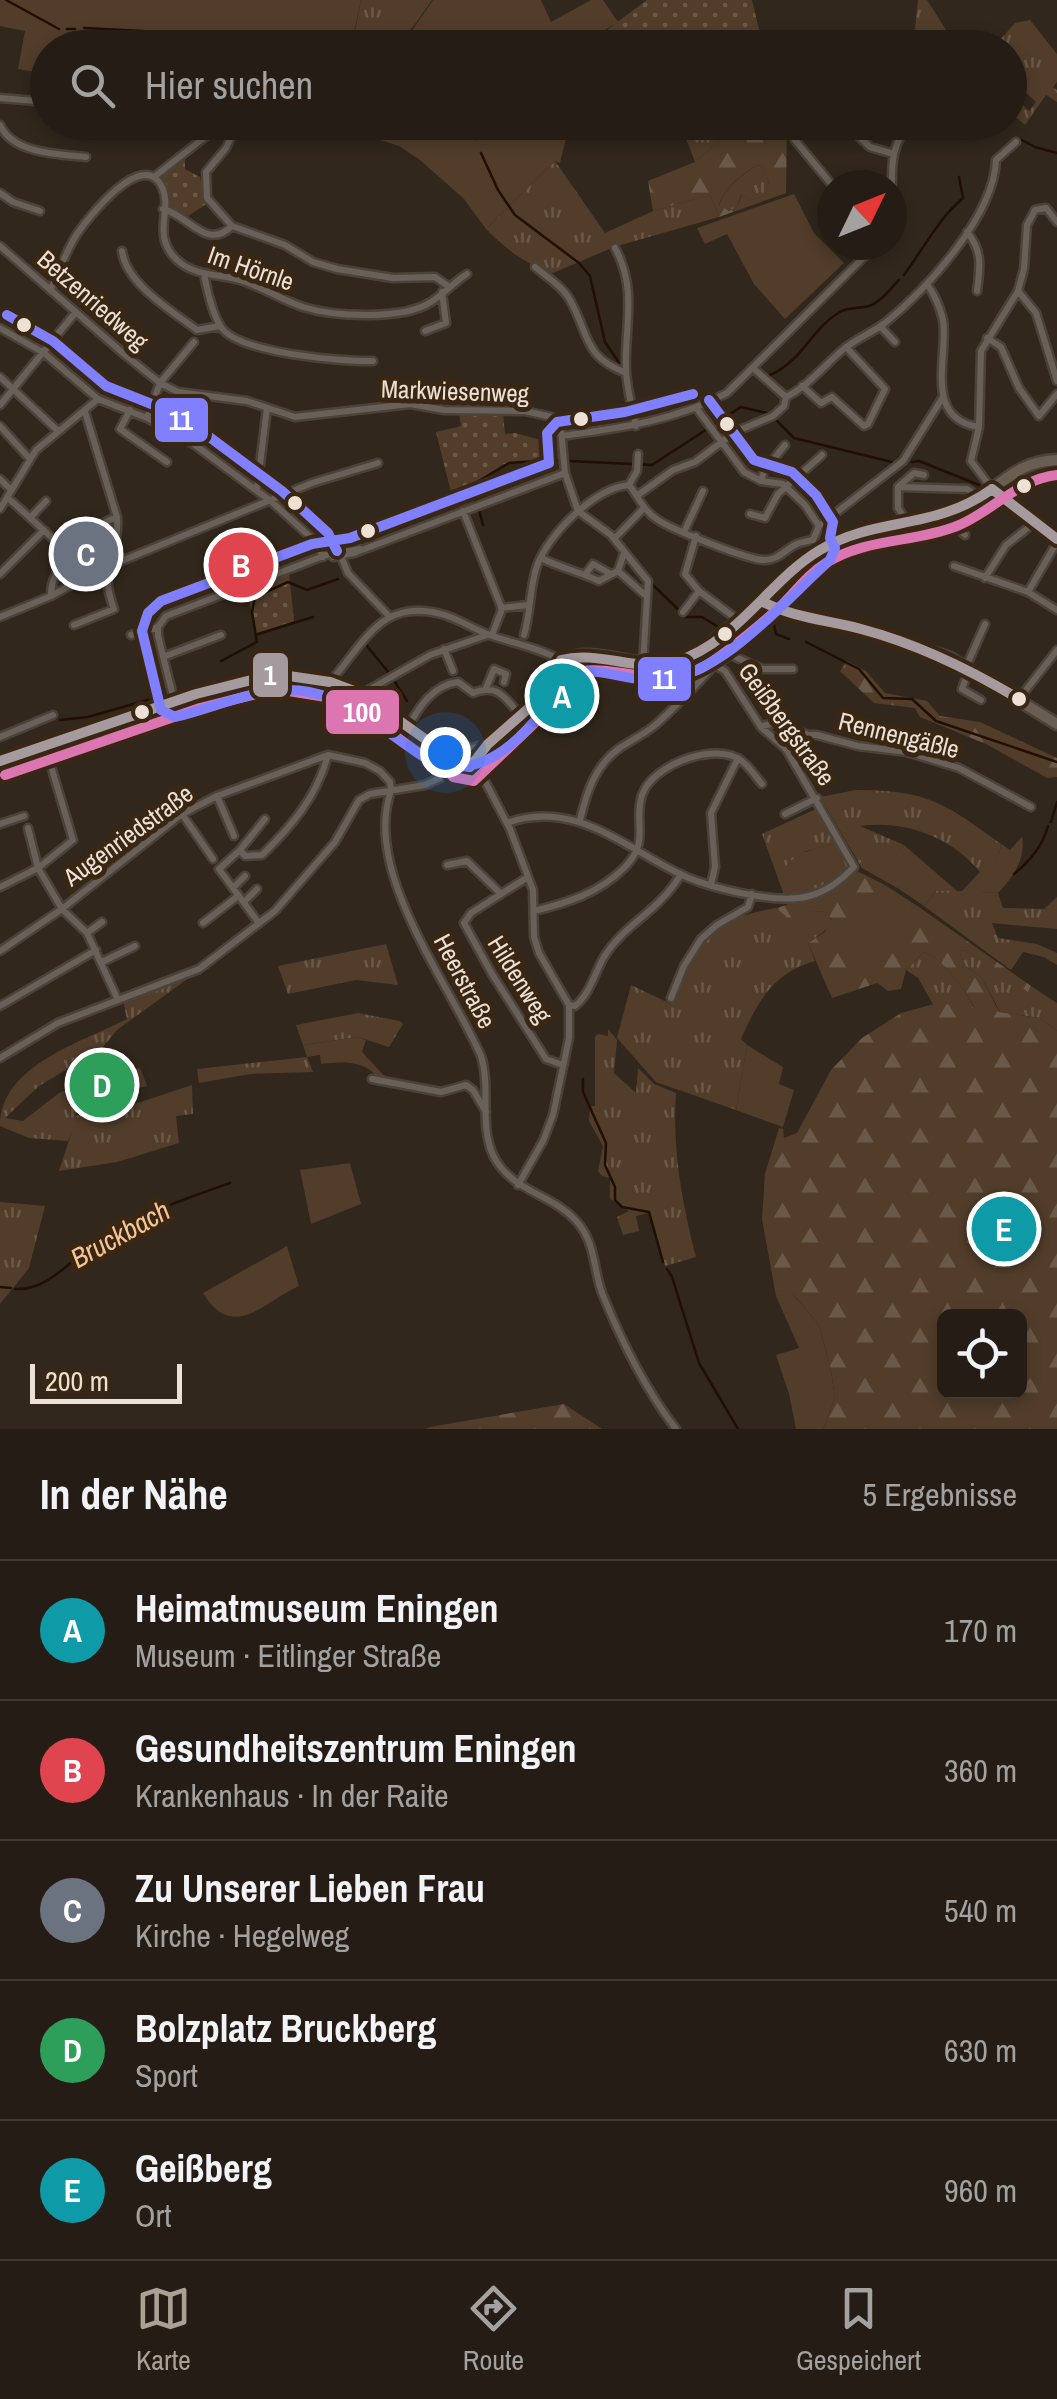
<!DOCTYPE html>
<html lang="de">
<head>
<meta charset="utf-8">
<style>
  :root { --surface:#251d15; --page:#2d261e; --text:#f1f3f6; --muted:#a3a2a0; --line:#423b34; --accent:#aba094 }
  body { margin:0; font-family:"Archivo Narrow",sans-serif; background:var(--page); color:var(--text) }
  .controls { position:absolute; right:30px; bottom:30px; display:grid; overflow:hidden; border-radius:15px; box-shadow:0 5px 15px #0003 }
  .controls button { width:90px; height:90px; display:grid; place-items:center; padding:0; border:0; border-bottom:2px solid var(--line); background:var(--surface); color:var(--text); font:50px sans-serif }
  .compass { position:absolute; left:817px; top:170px; width:90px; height:90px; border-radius:50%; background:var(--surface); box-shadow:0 5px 15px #0003; rotate:47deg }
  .scale { position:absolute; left:30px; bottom:25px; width:152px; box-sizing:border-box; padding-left:10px; border:5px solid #ede1d5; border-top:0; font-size:28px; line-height:35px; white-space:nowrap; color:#ede1d5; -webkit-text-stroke:8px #3a2713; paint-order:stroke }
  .you { position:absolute; left:445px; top:752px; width:35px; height:35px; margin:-25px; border:8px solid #fff; border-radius:50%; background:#1a73e8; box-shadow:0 0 0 15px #1a73e833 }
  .badge { display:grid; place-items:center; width:65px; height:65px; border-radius:50%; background:var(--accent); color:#fff; font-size:32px; font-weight:700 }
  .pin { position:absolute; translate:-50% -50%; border:5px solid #fff; box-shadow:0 2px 10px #0006 }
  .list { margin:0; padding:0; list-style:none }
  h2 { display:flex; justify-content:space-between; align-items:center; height:130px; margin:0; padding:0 40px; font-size:42px }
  h2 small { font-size:32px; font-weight:400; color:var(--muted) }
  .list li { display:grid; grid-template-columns:65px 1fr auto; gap:30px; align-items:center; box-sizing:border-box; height:140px; padding:0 40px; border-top:2px solid var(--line) }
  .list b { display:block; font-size:38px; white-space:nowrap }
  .list p { margin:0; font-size:32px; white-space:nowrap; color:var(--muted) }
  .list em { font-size:32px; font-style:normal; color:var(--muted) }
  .icon { flex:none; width:55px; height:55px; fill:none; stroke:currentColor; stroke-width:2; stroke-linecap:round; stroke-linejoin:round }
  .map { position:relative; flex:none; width:1057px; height:1429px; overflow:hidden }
  .search { position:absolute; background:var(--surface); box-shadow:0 5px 15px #0003; left:30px; right:30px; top:30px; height:110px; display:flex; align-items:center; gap:25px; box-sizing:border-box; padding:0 35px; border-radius:55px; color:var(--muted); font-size:38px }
  .sheet { height:830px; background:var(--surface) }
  nav { display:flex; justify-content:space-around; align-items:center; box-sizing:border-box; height:140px; border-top:2px solid var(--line); background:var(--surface); font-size:28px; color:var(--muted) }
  nav a { display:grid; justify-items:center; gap:5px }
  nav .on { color:var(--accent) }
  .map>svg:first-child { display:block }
  .grass { fill:url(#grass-tufts) }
  .forest { fill:url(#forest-firs); fill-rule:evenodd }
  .park { fill:url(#park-dots) }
  .garden { fill:#513d2a }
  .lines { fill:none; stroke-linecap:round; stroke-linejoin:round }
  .stream { stroke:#210f03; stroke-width:2.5 }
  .minor-casing { stroke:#4b4239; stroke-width:11 }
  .major-casing { stroke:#4b4239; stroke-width:15 }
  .minor { stroke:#696159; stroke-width:6 }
  .major { stroke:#6a5e53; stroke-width:10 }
  .bus-1-casing { stroke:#3a2713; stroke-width:18 }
  .bus-2-casing { stroke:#3a2713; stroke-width:18 }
  .bus-3-casing { stroke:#3a2713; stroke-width:18 }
  .bus-1 { stroke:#a59a9d; stroke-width:10 }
  .bus-2 { stroke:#dc76b0; stroke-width:10 }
  .bus-3 { stroke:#8080ff; stroke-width:10 }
  .bus-dot { fill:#ede1d5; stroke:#3a2713; stroke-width:4 }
  .labels { text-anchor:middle; stroke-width:10; stroke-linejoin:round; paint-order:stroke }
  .street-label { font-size:25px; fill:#ede1d5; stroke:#3a2713 }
  .water-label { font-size:28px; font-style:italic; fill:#f6c595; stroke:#3a2713 }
  .line-badge { stroke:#3a2713; stroke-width:4 }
  .badge-label { font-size:28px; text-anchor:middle; font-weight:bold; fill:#fff }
</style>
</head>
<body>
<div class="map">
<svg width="1057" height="1429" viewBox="0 0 1057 1429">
  <defs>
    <pattern id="grass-tufts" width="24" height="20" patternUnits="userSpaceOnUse" patternTransform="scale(2.5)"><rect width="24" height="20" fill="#513d2a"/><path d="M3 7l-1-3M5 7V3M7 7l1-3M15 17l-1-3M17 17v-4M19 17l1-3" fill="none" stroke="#6a5948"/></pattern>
    <pattern id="forest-firs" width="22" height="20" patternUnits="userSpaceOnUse" patternTransform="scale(2.5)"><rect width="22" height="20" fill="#513d2a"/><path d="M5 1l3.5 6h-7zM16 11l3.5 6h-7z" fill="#6a5948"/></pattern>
    <pattern id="park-dots" width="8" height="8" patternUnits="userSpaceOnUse" patternTransform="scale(2.5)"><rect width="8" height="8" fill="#513d2a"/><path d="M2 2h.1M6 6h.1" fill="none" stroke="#6a5948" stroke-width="1.8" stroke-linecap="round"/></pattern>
  </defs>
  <rect width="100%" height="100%" fill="#31271c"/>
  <path class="grass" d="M361,0H432C403,41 404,48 352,47Z
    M918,0H927L957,47H908L914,37Z
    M1030,20L1057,54V82L1053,87L1057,90V102L1046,95L1025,125L1010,112V93L1029,111L1036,102L1010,78V48H993L1015,23Z
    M684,122L740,123L695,162L681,125Z
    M555,161L605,233L653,211L710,195L719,217L614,247L553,273C526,265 506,249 486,229Z
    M757,165L762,166L769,182L765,195L752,200L741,195L737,207L729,211L719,206C724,188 742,175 757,165Z
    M856,790C927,790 945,803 1001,844C999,863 989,873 976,886L981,892L998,893L1003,908L1044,909L1057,897V929L992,923L998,938L1037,944L1057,953V965L1044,957L1023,952L1011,970L924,906L936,891H962L980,872C951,837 906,820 860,826L904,845L887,864L904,882L899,889L862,868L820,797Z
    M818,808L837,843L803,852L845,854L851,865C832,885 812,893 784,895L762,834Z
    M776,908L794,922L812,911L826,912L832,921L831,926L808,943L815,961C773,973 758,1001 741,1039L747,1045L736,1110L656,1082L617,1038L631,985L671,1004C697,944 707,920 776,908Z
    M386,944L398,985L356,980L288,994L278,966Z
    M964,950L1029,991L1031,986L1057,1003V1031L1040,1018L1000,1012L982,978L965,966L959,951Z
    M924,952C945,960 965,990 975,1009L933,1004L918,978L906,970Z
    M197,972L117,1030L92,1060L64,1071L39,1086L5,1118L23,1121L59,1093L85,1080L89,1081L90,1095L115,1089L114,1074L140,1068L147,1086L78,1103L76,1116L141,1102L192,1085L193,1114L176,1116L179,1143L117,1162L59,1171L72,1131L68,1141L29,1138L0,1126C0,1066 80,1043 127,1019L123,1001Z
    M358,1013L400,1021L403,1024L389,1047L358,1037L303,1045L296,1025Z
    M608,1029L617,1040L614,1073L636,1093L638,1068L654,1084L676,1093C672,1149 682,1203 696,1257L665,1266L648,1213L636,1216L639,1231L623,1235L617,1217L629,1211L610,1199V1178L602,1176L598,1171L603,1146L589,1121L590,1106H595V1037L598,1034L608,1036Z
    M307,1057L313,1072L250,1074L199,1083L197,1069Z
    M0,1202L45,1206L29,1268L0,1304Z"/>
  <path class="forest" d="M740,123H787L786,193L719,217L710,195L653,211L648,181L695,162ZM757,165L762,166L769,182L765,195L752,200L742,195L737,207L729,211L719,205C724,188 742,174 757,165Z
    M847,661L866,671L885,693L927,701L940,716L980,722L1057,758V777L1047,778L986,744L920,717L915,708L874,703L840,671Z
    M857,871L885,885L872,901L911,910L916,905L1031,986L1028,992L964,950L959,951L965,966L982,978L999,1012L1040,1018L1057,1031V1429H823L835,1399L831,1370L819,1325L793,1294L776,1296L762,1219L765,1174L779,1128L783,1129L784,1138L797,1133L831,1070L862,1038L901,1013L938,1003L975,1008C964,989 945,960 924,952L906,970L901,989L888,991L877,983L832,998L808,943L825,932L832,920L826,912L812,911L794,923L776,908L787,905L786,901L834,887ZM944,1316H1020V1392H944Z
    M564,1404L602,1429H426L430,1427Z"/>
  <path class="park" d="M647,0H752L762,42L756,48H607L608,29Z
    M185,156V169L200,177L205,205L188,216L170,207L159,176Z
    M459,413H503L505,434L515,433L559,445L561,461L504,464L472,485L475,501L455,508L436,432L461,426Z
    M289,573L294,621L256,634L247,588Z"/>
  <path class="garden" d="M0,0H361L351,47L48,48L47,74L18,69L25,31L0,26Z
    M433,0H541L551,22L591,0H603L618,22L577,47H390L409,35Z
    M336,123V122L570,123L560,163L555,161L486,229L464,199L420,160L399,146L377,139H325L322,133L325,127Z
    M794,194L814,233L844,263L785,319L754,284L727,234L705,244L697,228Z
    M1022,837C1026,859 1013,877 998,893L981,892L975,886C988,873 999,863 1001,844L1010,850Z
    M837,843L845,854L839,864L803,888L787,883L780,876C790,852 814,849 837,843Z
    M904,845L957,891H936L924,906L899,889L903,882L886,864Z
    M885,885L916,905L911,910L913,927L886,962L849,960L836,941Z
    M358,1037L366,1040L362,1052L391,1083C379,1081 379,1078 371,1071C358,1060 337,1062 321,1064L320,1055L307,1057L303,1045Z
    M747,1045L783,1067L779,1084L794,1090L783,1127L736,1110Z
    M350,1163L361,1204L311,1224L300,1170Z
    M287,1246L299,1286C262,1303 233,1342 203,1293Z
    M792,1293L819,1325L831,1370L835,1399L823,1429H796L789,1394L776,1355L799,1348L776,1296Z"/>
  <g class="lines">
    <path class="stream" d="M6,0L59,29
      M84,28L143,31L192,48
      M67,29H75
      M266,48L278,39
      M470,122L476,139
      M1020,139L1035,147L1057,153
      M481,153L498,190L515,215L579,263L590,276L605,342L620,364
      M904,275C923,249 939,218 963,198L959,177
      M778,386L768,376C804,360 810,331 838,313C848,306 859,309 869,306C880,303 891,288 899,280
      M776,420L794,438L892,462
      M912,462L919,461L979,485
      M475,501L472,485L509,463L549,460L652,465L741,407L771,414L781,404
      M479,510L483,525
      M652,584L686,617H702L720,628
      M771,613L776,634L789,639
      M258,634L313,617
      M363,641L389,673
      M806,642L859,669L883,698L912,699L936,721L1057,762
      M221,661L257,642L252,612L255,597L288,582L307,590L338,579
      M393,679L407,701
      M60,720L88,717L165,695
      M1051,822L1057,802
      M1014,874C1030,861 1042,847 1048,826
      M583,1079V1092L606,1143L605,1165L615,1187V1200L622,1207L649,1212L663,1262
      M667,1269L672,1277L699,1363L738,1429
      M0,1287L11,1288
      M15,1289C45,1291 66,1265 88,1249C129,1218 182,1200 230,1183"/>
    <g class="minor-casing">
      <path id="minor" d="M0,98L48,102
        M115,122V132
        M156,122L157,128
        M233,122L236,126L226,148L206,172L207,198L232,226L285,245L313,262L337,269L393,278L435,277L448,286
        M843,122L870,147L894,154
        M0,125C13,154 58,154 86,157
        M795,140L832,185
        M154,177L219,126
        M0,193L13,202L40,211
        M163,209C190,216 206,251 232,226
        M892,214C893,183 885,142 914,122
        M1057,222L1046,208L1035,210L1027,225L1024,269L1018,291L981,351L979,427L971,461L992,489L1057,539
        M967,232C983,251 980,268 977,291
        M0,246L124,354L160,383L178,392L247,401L295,417L410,404L444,410L525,411L552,417L561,430L565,473L578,511
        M615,248C638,290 624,327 626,371C627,389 632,408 636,426
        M122,251C126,284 172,311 197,330L220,326
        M535,267C547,277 563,287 570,300C590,336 583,356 626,373
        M204,274C207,290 212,313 221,327C238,353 343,362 373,361
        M927,284C934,294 940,307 943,320C949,355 922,419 979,427
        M50,290C60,272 65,252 77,234C88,218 143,147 162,187C173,210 151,234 176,259C193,276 218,274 240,280C262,287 282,300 303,307C335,317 403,320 431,302C444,294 454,282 467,274
        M1018,291L1036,313L1057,381
        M880,326L895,342
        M0,328L44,353L98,399L147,418L195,445L272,502L317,543L323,557
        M425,331L446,323L442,292
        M987,338L1001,347L1019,388L1039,416L1057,394
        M754,369L786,397
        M0,377L58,431
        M802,386L821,403L832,397L864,426L868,424L885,389L846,347
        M786,397C809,386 826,363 845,348C858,338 873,332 885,323C927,289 994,216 996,160L1016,142
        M0,405L75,313
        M697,409L744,472L761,481L783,484L805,505L819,526
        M130,410L120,429L167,462
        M147,418L160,383L194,342
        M0,426L29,458
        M562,436C620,428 675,421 727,393L876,245
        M0,479L11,490
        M761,481L764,471L785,445
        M629,485C639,497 643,511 658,520C673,530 746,559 763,560C778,561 785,549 797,544C802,542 808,541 813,540
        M629,485L637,471L638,454
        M899,486L914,473L924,475
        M257,489L267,408
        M638,495L673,470L695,462L735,432L773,416L784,406L786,397
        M7,497L70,554
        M0,509L36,450L98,399
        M463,511L502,609L492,635
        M578,511L611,535L648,581L643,664
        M750,514L765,518L778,494L822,455
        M946,516L965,535
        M30,518L46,501
        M907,522L898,508V487L967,489L980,497
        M684,532L703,491
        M696,536L685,574L699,591L738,620
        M614,539L644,508
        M813,540L819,526L903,461L943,397
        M624,553L618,571L645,595
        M340,554L348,573L388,615
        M333,557L354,553L565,473
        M541,558C561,568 580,572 599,581L618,571
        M954,566L1028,592L1057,610
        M0,574L43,531
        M585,575L593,564L611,574
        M985,578L1006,545L1034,523
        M1028,592L1057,542
        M51,596C50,565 90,526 117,517
        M501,608L528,605
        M683,612L699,591
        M0,617L51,596L97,571L312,483L378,463
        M74,625L114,609C97,565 120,557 117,517L85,412
        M131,635L158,627
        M524,635C531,612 529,589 537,566C549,533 595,488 629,485
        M444,649L453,671
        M163,657L221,635
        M716,664L731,655L762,669H793
        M966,667L985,624
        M969,669L962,689L981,700
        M330,682C366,641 382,596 445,615C460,620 472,628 487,634C511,643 538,647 560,660
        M486,688L494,669L506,674L504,682
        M363,693L430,655L487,635
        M1019,699L1057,650
        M174,700L158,636V627L166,616L326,555L360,549
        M762,726L779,722L808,735
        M408,727C419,707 433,685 458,682L473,693C497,683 505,697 520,715
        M0,737L53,715
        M786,749L808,735H817L858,746L907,752L959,768L1031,807
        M475,762L510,829L533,890L534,937L539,953L569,1005V1038L553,1115L543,1141L518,1185
        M391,791C362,872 450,984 481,1056C491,1088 479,1124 493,1155C512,1194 558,1194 581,1227C595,1246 594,1271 602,1293C621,1340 645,1389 676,1429
        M217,796L234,836
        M182,814L213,859
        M785,814L817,798
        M580,820C587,791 595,765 621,747C632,740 644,734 654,726C674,709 692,689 710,670L711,663
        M507,823C574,799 624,847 680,874C709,888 778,905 809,896C828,891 841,880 854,867L786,749L761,727L725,671L711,663
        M0,824L24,816
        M28,828L38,868L62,909L87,933L118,1000
        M240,850L265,819
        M447,865L467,861L501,894
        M528,877L471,913L464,923L492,974L546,1059L563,1065
        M711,884L715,867L711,813L738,758
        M0,887L38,868L73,840L45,746
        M233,888L245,876
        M244,902L257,889
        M534,911C567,903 599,893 624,868C651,841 633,823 642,795C652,766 707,745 735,757C747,762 754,775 762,784
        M258,922L219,869L240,850L245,856L262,855C292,826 317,796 328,755
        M203,923L238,896
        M87,933L102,922
        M0,951L62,909L182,814L217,796L328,755L365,763L380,771L390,782L391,791
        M102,962L135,946
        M671,998L684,966L701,939L717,925L748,907L752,894
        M569,1005L575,1006C590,994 594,974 604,957C625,923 659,912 681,874
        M0,1006L96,950
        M0,1058L58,1023L199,969L275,911L335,842L359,800L370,794L425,785L463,767
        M372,1079L441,1092L466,1085L473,1090L486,1112"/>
    </g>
    <g class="major-casing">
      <path id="major" d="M763,602L789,614L854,627L950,658L1057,724
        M446,748L473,750L486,746
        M0,761L196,694L275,674L330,682L362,694L432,744L455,756L461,765L470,767L488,744L529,708L561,660C607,642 647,681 695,655C704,650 711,642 719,636C733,624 748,615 762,603C781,587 796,565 817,551C860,522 919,530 964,507C999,490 1014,461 1057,460"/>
    </g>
    <use href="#minor" class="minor"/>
    <use href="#major" class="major"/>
    <g class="bus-1-casing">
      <path id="bus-1" d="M992,489L1057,539
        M763,602C794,618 828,620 861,629C918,644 969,669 1019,699
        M0,761L196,694L275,674L330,682L362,694L432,744L455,756L461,765L470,767L488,744L529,708L561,660C600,650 637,673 675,662C738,642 769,580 820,550C876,516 934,531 992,489"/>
    </g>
    <g class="bus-2-casing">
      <path id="bus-2" d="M5,775L200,708L276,689L326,697L355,707L423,756L445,768L453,777L474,781L540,718L570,673C613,662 654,689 697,670C717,662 765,621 782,605C796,591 808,574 826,563C865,538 914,543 957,526C992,512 1018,479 1057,475"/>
    </g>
    <g class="bus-3-casing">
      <path id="bus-3" d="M7,315L53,341L106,386L154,405L204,433L282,491L328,533L337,551
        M693,394L625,412L557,422L547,433L549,463L350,538L312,544L161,601L148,613L142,631L161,710L175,717C218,707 264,683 309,692C354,701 384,731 421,755C486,796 539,719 570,673C601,666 631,683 662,680C724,674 785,600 830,560L835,548L830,538L833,522L816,495L792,472L754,460L709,400"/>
    </g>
    <use href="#bus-1" class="bus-1"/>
    <use href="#bus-2" class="bus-2"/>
    <use href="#bus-3" class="bus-3"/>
  </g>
  <g class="bus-dot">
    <circle cx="24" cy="325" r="9"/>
    <circle cx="581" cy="419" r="9"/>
    <circle cx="727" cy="424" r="9"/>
    <circle cx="1024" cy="486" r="9"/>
    <circle cx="295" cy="503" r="9"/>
    <circle cx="368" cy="531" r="9"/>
    <circle cx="725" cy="634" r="9"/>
    <circle cx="1019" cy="699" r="9"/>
    <circle cx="142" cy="712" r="9"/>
  </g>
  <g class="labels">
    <g class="street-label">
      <text transform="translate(251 268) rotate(19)" y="9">Im Hörnle</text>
      <text transform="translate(93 300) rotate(41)" y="9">Betzenriedweg</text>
      <text transform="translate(455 391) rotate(2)" y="9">Markwiesenweg</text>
      <text transform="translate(787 724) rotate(54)" y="9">Geißbergstraße</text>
      <text transform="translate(899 735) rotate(14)" y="9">Rennengäßle</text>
      <text transform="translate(128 835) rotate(-36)" y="9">Augenriedstraße</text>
      <text transform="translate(520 979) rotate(58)" y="9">Hildenweg</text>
      <text transform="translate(465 981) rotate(62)" y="9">Heerstraße</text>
    </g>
    <g class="water-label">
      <text transform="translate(120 1234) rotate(-29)" y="10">Bruckbach</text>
    </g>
  </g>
  <g class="line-badge">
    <rect x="153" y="396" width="57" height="48" rx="10" fill="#8080ff"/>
    <rect x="251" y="651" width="39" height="48" rx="10" fill="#a59a9d"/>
    <rect x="636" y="655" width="57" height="48" rx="10" fill="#8080ff"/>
    <rect x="324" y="688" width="77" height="48" rx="10" fill="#dc76b0"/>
  </g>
  <g class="badge-label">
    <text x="181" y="430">11</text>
    <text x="270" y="685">1</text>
    <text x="664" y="689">11</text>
    <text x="362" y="722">100</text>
  </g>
</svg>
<div class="controls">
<button><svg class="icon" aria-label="locate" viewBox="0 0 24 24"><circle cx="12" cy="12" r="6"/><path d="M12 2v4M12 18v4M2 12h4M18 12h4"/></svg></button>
</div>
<svg class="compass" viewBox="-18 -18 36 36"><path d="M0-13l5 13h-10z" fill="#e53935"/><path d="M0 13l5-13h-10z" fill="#a3a2a0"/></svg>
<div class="scale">200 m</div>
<div class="you"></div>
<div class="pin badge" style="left:562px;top:696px;background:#0f9aa8">A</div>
<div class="pin badge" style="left:241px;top:565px;background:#e0444e">B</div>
<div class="pin badge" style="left:86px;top:554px;background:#6b7280">C</div>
<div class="pin badge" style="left:102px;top:1085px;background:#2e9e5b">D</div>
<div class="pin badge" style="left:1004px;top:1229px;background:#0f9aa8">E</div>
<div class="search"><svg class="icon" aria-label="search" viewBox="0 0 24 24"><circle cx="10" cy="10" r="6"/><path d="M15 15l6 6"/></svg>Hier suchen</div>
</div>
<section class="sheet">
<h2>In der Nähe<small>5 Ergebnisse</small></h2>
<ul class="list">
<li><span class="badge" style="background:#0f9aa8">A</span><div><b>Heimatmuseum Eningen</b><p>Museum · Eitlinger Straße</p></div><em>170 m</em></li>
<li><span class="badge" style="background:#e0444e">B</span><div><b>Gesundheitszentrum Eningen</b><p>Krankenhaus · In der Raite</p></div><em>360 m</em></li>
<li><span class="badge" style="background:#6b7280">C</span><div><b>Zu Unserer Lieben Frau</b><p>Kirche · Hegelweg</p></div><em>540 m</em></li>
<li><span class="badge" style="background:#2e9e5b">D</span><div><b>Bolzplatz Bruckberg</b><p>Sport</p></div><em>630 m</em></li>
<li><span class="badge" style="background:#0f9aa8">E</span><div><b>Geißberg</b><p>Ort</p></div><em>960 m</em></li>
</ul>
</section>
<nav>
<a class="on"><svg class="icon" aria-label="map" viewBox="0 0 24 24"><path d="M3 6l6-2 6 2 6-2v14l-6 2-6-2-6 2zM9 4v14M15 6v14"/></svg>Karte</a>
<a><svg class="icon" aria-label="directions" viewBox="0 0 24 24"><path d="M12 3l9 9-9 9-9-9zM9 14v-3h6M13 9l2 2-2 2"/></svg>Route</a>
<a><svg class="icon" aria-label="saved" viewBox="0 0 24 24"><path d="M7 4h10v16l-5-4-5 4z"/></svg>Gespeichert</a>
</nav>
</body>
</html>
